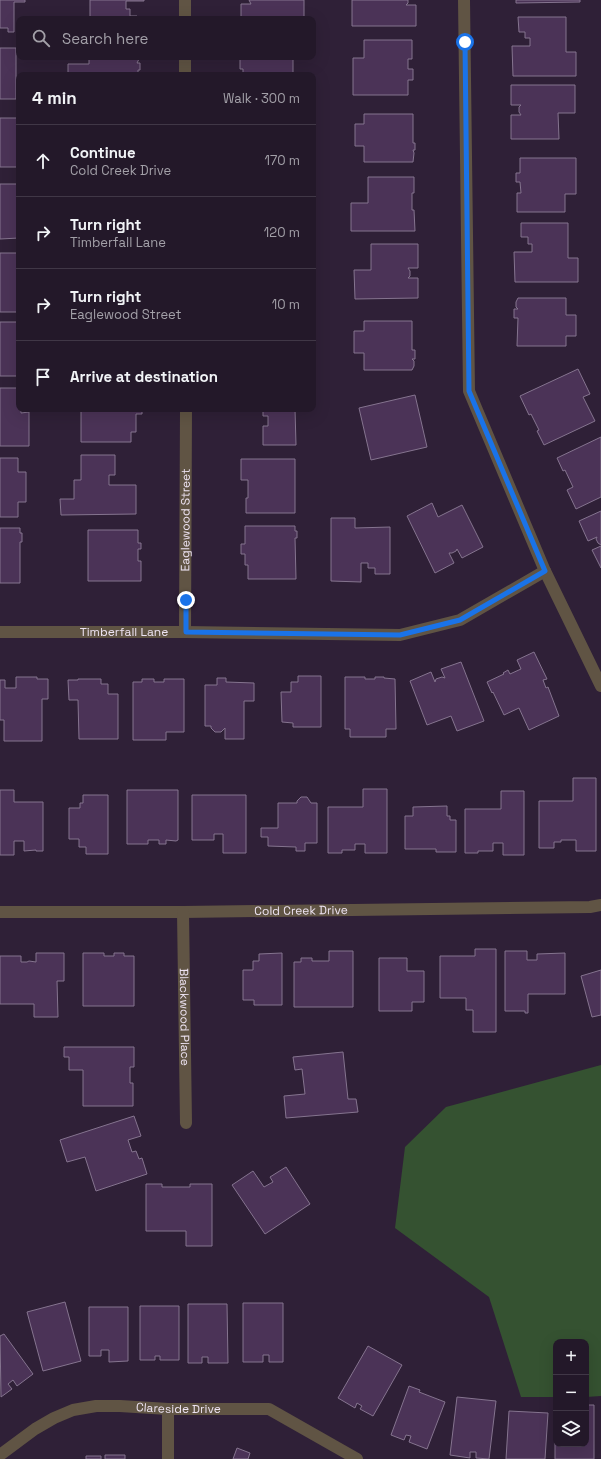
<!DOCTYPE html>
<html lang="en">
<head>
<meta charset="utf-8">
<style>
  :root { --surface:#231829; --page:#2f2535; --text:#f1f3f6; --muted:#a3a0a8; --line:#403746 }
  body { margin:0; font-family:"Space Grotesk",sans-serif; background:var(--page); color:var(--text) }
  .controls { position:absolute; right:12px; bottom:12px; display:grid; overflow:hidden; border-radius:8px; box-shadow:0 4px 16px #0002 }
  .controls button { width:36px; height:36px; display:grid; place-items:center; padding:0; border:0; border-bottom:1px solid var(--line); background:var(--surface); color:var(--text); font:20px sans-serif }
  .stop { position:absolute; width:12px; height:12px; margin:-9px; border:3px solid #1a73e8; border-radius:50%; background:#fff }
  .stop.end { background:#1a73e8; border-color:#fff; box-shadow:0 1px 4px #0008 }
  .list { margin:0; padding:0; list-style:none }
  h2 { display:flex; justify-content:space-between; align-items:center; height:52px; margin:0; padding:0 16px; font-size:17px }
  h2 small { font-size:13px; font-weight:400; color:var(--muted) }
  .list li { display:grid; grid-template-columns:26px 1fr auto; gap:12px; align-items:center; box-sizing:border-box; height:72px; padding:0 16px; border-top:1px solid var(--line) }
  .list b { display:block; font-size:15px; white-space:nowrap }
  .list p { margin:0; font-size:13px; white-space:nowrap; color:var(--muted) }
  .list em { font-size:13px; font-style:normal; color:var(--muted) }
  .icon { flex:none; width:22px; height:22px; fill:none; stroke:currentColor; stroke-width:2; stroke-linecap:round; stroke-linejoin:round }
  .map { position:relative; flex:none; width:601px; height:1459px; overflow:hidden }
  .search { position:absolute; background:var(--surface); box-shadow:0 4px 16px #0002; left:16px; top:16px; width:300px; height:44px; display:flex; align-items:center; gap:10px; box-sizing:border-box; padding:0 14px; border-radius:8px; color:var(--muted); font-size:15px }
  .panel { position:absolute; background:var(--surface); box-shadow:0 4px 16px #0002; left:16px; top:72px; width:300px; height:340px; border-radius:8px }
  .map>svg:first-child { display:block }
  .green { fill:#355231 }
  .building { fill:#4b3357; stroke:#85748f }
  .lines { fill:none; stroke-linecap:round; stroke-linejoin:round }
  .street { stroke:#605444; stroke-width:12 }
  .route { stroke:#1a73e8; stroke-width:5 }
  .labels { text-anchor:middle; stroke-width:3; stroke-linejoin:round; paint-order:stroke }
  .street-label { font-size:12px; fill:#ede3f2; stroke:#25162c }
</style>
</head>
<body>
<div class="map">
<svg width="601" height="1459" viewBox="0 0 601 1459">
  <rect width="100%" height="100%" fill="#2f2037"/>
  <path class="green" d="M601,1065V1396L586,1397V1342H556V1397H521L489,1297L395,1228L405,1147L446,1107Z"/>
  <path class="building" d="M0,0H25V2H14V32H8V28H0Z
    M90,0H144V1H126V9H130V16H137V19H90Z
    M249,0H304V19H241V4H251Z
    M352,0H408V3L406,5H416V26H352Z
    M516,0H580V2L516,3Z
    M518,17H566V52H576V76H513L512,46H530V38H525V32H519Z
    M364,40H412V59H408V69H413V80H408V95H353V58H364Z
    M0,48H16V99H0Z
    M89,57H140L137,63H140V70H138V75H68V64H89Z
    M240,57H293V75H243V69H240Z
    M511,85H575V113H558L559,139H511V115H521L519,112V107L521,105H511Z
    M364,114H413V143H415V150H413L414,153L413,162H364V146H355V124H364Z
    M0,118H19V167H0Z
    M520,158H576V194H565V212H517V193H521L520,182H516V173H520Z
    M368,177H414V193H412V210H414L415,231H351V203H368Z
    M0,184H19V238L0,239Z
    M521,223H568V258H578V282H515L514,252H532V244H528V237H521Z
    M371,244H418V268H408L410,271V276L408,278H418V298L355,299L354,270H371Z
    M0,253H17V268H19V298H17V312H0Z
    M518,298H566V315H576V336H566V346H517L518,318H514V309H518L516,307V302Z
    M364,321H412V350H415V359H412L414,361V366L412,370H364V353H354V331H364Z
    M0,322H18V376H0Z
    M578,369L590,394L583,397L595,421L544,445L537,431L539,430L531,414L529,415L520,396Z
    M0,388H19V409H21V413L29,412V446H0Z
    M415,395L427,447L371,460L359,408Z
    M81,409H142V414H136V432H131V442H81Z
    M263,409H295L296,445H263V426H268V416H263Z
    M601,437V497L576,509L567,490L573,487L565,470L563,471L557,458Z
    M81,455H115V475H109V485H136V514L61,515L60,499H74V480H81Z
    M0,458H18V472H26V502H18V517H0Z
    M241,459H295V513H246V498H248V480H241Z
    M432,503L438,517L462,505L483,547L462,558L457,549L456,551L452,553H449L454,563L435,573L407,516Z
    M601,511V545L598,543L596,539L597,537L588,541L579,521Z
    M331,518H355V528L390,527V574H375V568H368V563H361V582L331,581Z
    M245,526H295V531H297V538H295L296,579H248V565H245V554H241V544H245Z
    M0,528H20V533H22V542H20V583H0Z
    M88,530H138V543H141V549H138V561H141V581H88Z
    M601,546V568L592,550Z
    M534,652L547,679L543,680L546,688L548,687L559,716L529,730L519,708L504,715L493,692L492,693L487,682L504,674L503,673L508,670L510,674L521,669L517,660Z
    M461,662L484,721L457,731L451,716L427,725L410,681L431,672L435,682L436,679L442,677L445,678L441,669Z
    M298,676H321V727H293V723L282,722L281,692H291V682H298Z
    M16,677H37V679H48V699H42V741H4V720H0V680H5V688H16Z
    M345,677H365V679H375V677H384V678L395,679L396,729H386V737H350V729H345Z
    M217,678H226V682L254,683V701H244V739H225V728L221,732H215L211,728V726H205V685H217Z
    M78,679H101V684H108V694H118V739H79L78,700H69L68,680H78Z
    M142,679H154V682H164V679H184V732H166V740H133V682H142Z
    M573,778H596V851H576V840H561V842H554V848H539V801H573Z
    M363,789H387V853H365V844H355V850H342V853H328V807H363Z
    M0,790H14V802H43V851H36V850L24,851V841H14V855H0Z
    M127,790H178V840L176,841L166,840V844H159V840H148V844H127Z
    M501,791H524V855H503V843H493V851H478V853H465V809H501Z
    M83,795H108V854H86V847H79V839H69V808H80V803H83Z
    M192,795H246V853H223V834H214V840H192Z
    M301,797H307L311,803H317V843H305V851H296V847L268,846V837H261V828H278V803H297V801Z
    M447,806V816H450V820H456V852H436V849H405V816H413V807Z
    M475,949H496V1032H473V1010H466V998H440V956H475Z
    M329,951H353V1007H294V962H301V958H312V961H329Z
    M505,951H527V960H537V954L565,953V994H528V1013H525V1011H505Z
    M36,953H64V981H57L58,1017H34V1004H0V956H21V962H27L29,961L36,962Z
    M83,953H104V956H114V953H124V956H134V1006H83Z
    M282,953V1005H254V1000H243V970H253V961H259V954Z
    M379,958H407V971H424V1002H412V1011H379Z
    M601,970V1015L592,1017L581,976Z
    M64,1047H134V1067H130V1083H133V1106H83V1070H69V1057H64Z
    M343,1052L348,1099H356L358,1112L286,1118L284,1096L305,1094L302,1069L295,1070L293,1057Z
    M134,1116L141,1136L128,1140L132,1152L136,1151L139,1159L142,1158L147,1174L96,1191L85,1157L67,1162L60,1140Z
    M286,1167L310,1204L265,1234L232,1185L253,1171L264,1187L273,1182L270,1177Z
    M146,1184H162V1187H190V1184H212V1246H186V1231H146Z
    M65,1302L81,1361L43,1371L27,1312Z
    M243,1303H283V1362H269V1355H263V1362H243Z
    M188,1304H227L228,1363H208V1357H202V1363H188Z
    M140,1306H179V1360H160V1356H155V1360H140Z
    M89,1307H128V1361L109,1362V1350H101V1356H89Z
    M4,1334L33,1374L17,1386L13,1380L8,1384L12,1389L1,1397L0,1336Z
    M368,1346L402,1365L373,1416L360,1409L362,1406L357,1403L355,1408L338,1398Z
    M409,1386L420,1390L419,1392L445,1402L427,1449L409,1442L411,1436L406,1435L404,1440L391,1435Z
    M457,1397L496,1401L489,1459L476,1458V1452H470V1458L450,1455Z
    M555,1405L556,1444H586V1405H594V1459H555Z
    M509,1411L548,1413L545,1459H506Z
    M237,1448L250,1453L248,1459H233Z
    M105,1455H125V1459H105Z
    M86,1456H101V1459H86Z"/>
  <g class="lines">
    <g class="street">
      <path d="M185,0V19"/>
      <path d="M464,0L469,391L545,571L601,686"/>
      <path d="M185,57V75"/>
      <path id="s1" d="M0,632H185L400,635L460,620L545,571"/>
      <path id="s2" d="M185,632L186,409"/>
      <path id="s3" d="M0,912H183L590,907L601,905"/>
      <path id="s4" d="M183,912L186,1123"/>
      <path d="M168,1409V1459"/>
      <path id="s5" d="M0,1455L35,1429L54,1418L73,1410L96,1406H120L168,1409H269L357,1459"/>
    </g>
  </g>
  <g class="lines">
    <path class="route" d="M186,600V632L400,635L460,620L545,571L469,391L465,42"/>
  </g>
  <g class="labels">
    <g class="street-label">
      <text dy="4" stroke="none"><textPath href="#s2" startOffset="112">Eaglewood Street</textPath></text>
      <text dy="4" stroke="none"><textPath href="#s1" startOffset="124">Timberfall Lane</textPath></text>
      <text dy="4" stroke="none"><textPath href="#s3" startOffset="301">Cold Creek Drive</textPath></text>
      <text dy="4" stroke="none"><textPath href="#s4" startOffset="105">Blackwood Place</textPath></text>
      <text dy="4" stroke="none"><textPath href="#s5" startOffset="192">Clareside Drive</textPath></text>
    </g>
  </g>
</svg>
<div class="controls">
<button>+</button>
<button>−</button>
<button><svg class="icon" aria-label="layers" viewBox="0 0 24 24"><path d="M12 4l9 5-9 5-9-5zM3 14l9 5 9-5"/></svg></button>
</div>
<div class="stop" style="left:465px;top:42px"></div>
<div class="stop end" style="left:186px;top:600px"></div>
<div class="search"><svg class="icon" aria-label="search" viewBox="0 0 24 24"><circle cx="10" cy="10" r="6"/><path d="M15 15l6 6"/></svg>Search here</div>
<section class="panel">
<h2>4 min<small>Walk · 300 m</small></h2>
<ul class="list">
<li><svg class="icon" aria-label="ahead" viewBox="0 0 24 24"><path d="M12 20V5M6 11l6-6 6 6"/></svg><div><b>Continue</b><p>Cold Creek Drive</p></div><em>170 m</em></li>
<li><svg class="icon" aria-label="right" viewBox="0 0 24 24"><path d="M7 20v-9h11M14 6l5 5-5 5"/></svg><div><b>Turn right</b><p>Timberfall Lane</p></div><em>120 m</em></li>
<li><svg class="icon" aria-label="right" viewBox="0 0 24 24"><path d="M7 20v-9h11M14 6l5 5-5 5"/></svg><div><b>Turn right</b><p>Eaglewood Street</p></div><em>10 m</em></li>
<li><svg class="icon" aria-label="arrive" viewBox="0 0 24 24"><path d="M6 21V4h12l-3 4 3 4H6"/></svg><div><b>Arrive at destination</b></div></li>
</ul>
</section>
</div>
</body>
</html>
